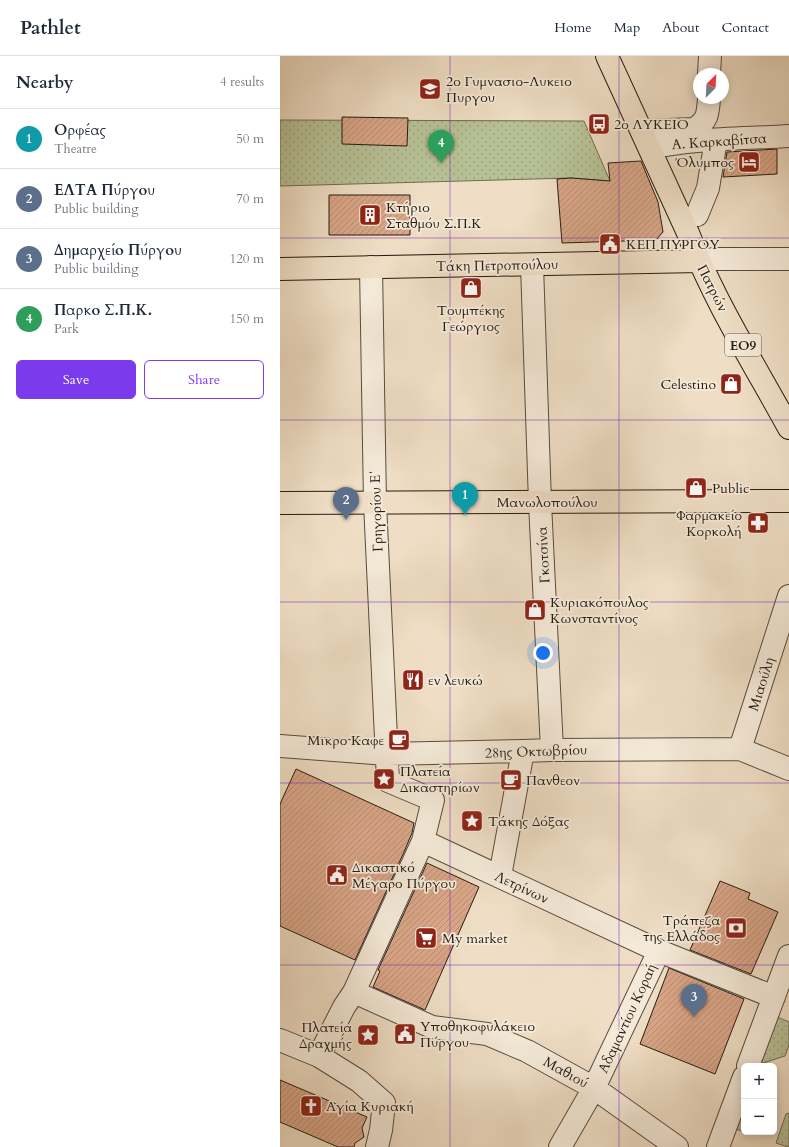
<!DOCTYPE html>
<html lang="en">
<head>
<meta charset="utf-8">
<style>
  :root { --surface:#fff; --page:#f2f2f3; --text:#1f2937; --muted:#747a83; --line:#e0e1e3; --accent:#7c3aed }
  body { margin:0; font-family:Cardo,serif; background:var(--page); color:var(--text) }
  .controls { position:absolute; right:12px; bottom:12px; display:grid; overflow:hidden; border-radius:6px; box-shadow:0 2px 10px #0003 }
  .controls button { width:36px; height:36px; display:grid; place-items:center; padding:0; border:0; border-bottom:1px solid var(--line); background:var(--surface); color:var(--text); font:20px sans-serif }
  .compass { position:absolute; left:413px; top:12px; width:36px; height:36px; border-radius:50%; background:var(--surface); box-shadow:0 2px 10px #0003; rotate:24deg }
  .you { position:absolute; left:263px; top:597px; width:14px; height:14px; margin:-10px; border:3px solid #fff; border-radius:50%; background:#1a73e8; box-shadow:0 0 0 6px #1a73e833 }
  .badge { display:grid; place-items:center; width:26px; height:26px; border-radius:50%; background:var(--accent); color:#fff; font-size:13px; font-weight:700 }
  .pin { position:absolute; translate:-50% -33px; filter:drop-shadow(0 1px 2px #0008) }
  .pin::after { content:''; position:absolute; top:21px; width:14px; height:12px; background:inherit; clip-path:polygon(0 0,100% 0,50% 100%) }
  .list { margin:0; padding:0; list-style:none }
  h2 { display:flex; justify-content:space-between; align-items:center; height:52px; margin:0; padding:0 16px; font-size:17px }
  h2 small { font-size:13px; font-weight:400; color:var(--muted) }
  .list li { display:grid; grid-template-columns:26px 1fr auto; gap:12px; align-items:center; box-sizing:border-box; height:60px; padding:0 16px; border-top:1px solid var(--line) }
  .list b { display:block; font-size:15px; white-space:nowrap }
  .list p { margin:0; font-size:13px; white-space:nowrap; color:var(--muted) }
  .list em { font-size:13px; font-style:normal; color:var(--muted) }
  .actions { display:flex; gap:8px; padding:12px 16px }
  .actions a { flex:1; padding:9px 0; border:1px solid var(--accent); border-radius:6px; text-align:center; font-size:14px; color:var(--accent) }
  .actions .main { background:var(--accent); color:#fff }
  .map { position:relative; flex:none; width:509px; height:1091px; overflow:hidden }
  header { display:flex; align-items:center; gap:24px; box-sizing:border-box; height:56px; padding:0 20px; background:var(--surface); border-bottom:1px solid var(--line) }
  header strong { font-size:19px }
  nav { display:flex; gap:22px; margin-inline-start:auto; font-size:14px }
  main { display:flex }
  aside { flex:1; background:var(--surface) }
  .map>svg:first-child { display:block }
  .grass { fill:url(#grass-dots); stroke:#6e6e54 }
  .building { fill:url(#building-hatch); stroke:#241c13 }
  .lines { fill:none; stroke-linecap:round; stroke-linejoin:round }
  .minor-casing { stroke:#574c40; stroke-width:24 }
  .major-casing { stroke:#241c13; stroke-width:24 }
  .minor { stroke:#f5ead9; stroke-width:22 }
  .major { stroke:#efdec5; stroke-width:22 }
  .grid { fill:none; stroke:#7b2cbf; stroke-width:1; stroke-opacity:0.55 }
  .labels { text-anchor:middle; stroke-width:3.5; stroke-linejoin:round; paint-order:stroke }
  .shield { fill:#f5ead9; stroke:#635a4e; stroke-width:1 }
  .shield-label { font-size:13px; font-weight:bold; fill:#241c13 }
  .poi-label { font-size:14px; fill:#241c13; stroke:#f5ead9; text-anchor:start }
  .street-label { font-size:14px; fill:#241c13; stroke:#f5ead9 }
</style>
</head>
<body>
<header>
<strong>Pathlet</strong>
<nav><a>Home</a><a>Map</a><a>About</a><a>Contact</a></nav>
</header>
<main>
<aside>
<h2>Nearby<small>4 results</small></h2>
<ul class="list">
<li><span class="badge" style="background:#0f9aa8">1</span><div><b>Ορφέας</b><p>Theatre</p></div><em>50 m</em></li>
<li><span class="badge" style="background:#5c6f8a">2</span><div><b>ΕΛΤΑ Πύργου</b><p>Public building</p></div><em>70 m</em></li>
<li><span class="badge" style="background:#5c6f8a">3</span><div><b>Δημαρχείο Πύργου</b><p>Public building</p></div><em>120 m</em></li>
<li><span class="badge" style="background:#2e9e5b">4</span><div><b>Παρκο Σ.Π.Κ.</b><p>Park</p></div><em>150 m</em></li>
</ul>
<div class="actions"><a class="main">Save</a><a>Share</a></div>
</aside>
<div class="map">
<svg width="509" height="1091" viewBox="0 0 509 1091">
  <defs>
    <pattern id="grass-dots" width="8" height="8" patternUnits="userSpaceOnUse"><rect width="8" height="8" fill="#b7c196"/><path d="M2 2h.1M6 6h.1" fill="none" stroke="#9da580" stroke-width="1.8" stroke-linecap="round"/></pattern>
    <pattern id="building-hatch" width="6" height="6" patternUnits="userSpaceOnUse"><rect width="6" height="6" fill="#d9a688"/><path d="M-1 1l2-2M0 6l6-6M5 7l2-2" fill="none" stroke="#ba8e74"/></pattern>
  </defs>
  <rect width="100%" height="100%" fill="#efdec5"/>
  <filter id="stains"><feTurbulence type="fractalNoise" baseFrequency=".005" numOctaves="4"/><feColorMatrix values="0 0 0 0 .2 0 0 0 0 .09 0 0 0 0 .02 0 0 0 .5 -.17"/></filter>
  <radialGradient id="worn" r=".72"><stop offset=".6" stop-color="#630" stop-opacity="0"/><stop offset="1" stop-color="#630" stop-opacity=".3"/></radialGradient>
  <path class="grass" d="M0,64L304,65L330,125L291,122L0,130Z
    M495,960L509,966V989L505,1000L477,1009Z
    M464,1045V1076L454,1072Z
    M509,1057V1091H508L496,1087L506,1058Z"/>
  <path class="building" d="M62,61L128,62L127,90L62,88Z
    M497,93V118L443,121L447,96Z
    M361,105L378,146L383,176L376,184L282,187L277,123L291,122L330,125L328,107Z
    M49,139H130V179H49Z
    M16,713L134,767L132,777L124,796L75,904L0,870V748Z
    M147,807L199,831L145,954L93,931L100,915L98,914Z
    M440,825L470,837L468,843L498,856L471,918L410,894Z
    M389,912L464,943L435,1018L360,988Z
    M0,1024L87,1061L82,1072L84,1081L75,1087L74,1091H58L0,1066Z"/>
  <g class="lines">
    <g class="minor-casing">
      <path id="minor" d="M429,18L430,0
        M362,75L414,73C428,65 428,57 429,42
        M370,92C414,82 464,83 509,80
        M417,159L428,132L436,84
        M419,205L435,203H509
        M252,209L260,447L272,694
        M91,211L95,447L108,725L153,744L143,785
        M0,690L107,698L243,695L272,694L460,693L509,713
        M460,693L509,540
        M220,820L243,695
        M74,936L143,785L379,895L494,941
        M0,984L39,1000L79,1025L104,1047L101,1074L97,1091
        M39,1000L64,951L74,936L152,971L207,978L247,995L314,1032L397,1091
        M468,1010L509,900
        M280,1091L314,1032L379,895
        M438,1091L464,1021"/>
    </g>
    <g class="major-casing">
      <path id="major" d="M327,0L408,177C434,245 474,308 509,372
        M0,213L419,205
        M0,447L509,445"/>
    </g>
    <use href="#minor" class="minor"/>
    <use href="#major" class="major"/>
  </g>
  <path class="grid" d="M170,0V1091M339,0V1091M0,182H509M0,364H509M0,546H509M0,727H509M0,909H509"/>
  <defs>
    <g id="school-square" transform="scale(1.15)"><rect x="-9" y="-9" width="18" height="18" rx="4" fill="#8f2418" stroke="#f5ead9"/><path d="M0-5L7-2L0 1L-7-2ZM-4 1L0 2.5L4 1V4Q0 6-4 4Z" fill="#fff"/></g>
    <g id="bus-square" transform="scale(1.15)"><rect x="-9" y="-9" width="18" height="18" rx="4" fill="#8f2418" stroke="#f5ead9"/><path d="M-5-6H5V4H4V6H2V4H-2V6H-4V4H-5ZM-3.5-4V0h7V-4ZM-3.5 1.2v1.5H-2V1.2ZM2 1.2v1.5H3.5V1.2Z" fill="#fff"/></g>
    <g id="hotel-square" transform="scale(1.15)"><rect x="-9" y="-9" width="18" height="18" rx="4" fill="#8f2418" stroke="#f5ead9"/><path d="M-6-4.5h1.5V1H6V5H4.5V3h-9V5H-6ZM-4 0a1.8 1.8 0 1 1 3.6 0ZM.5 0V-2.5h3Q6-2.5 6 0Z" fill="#fff"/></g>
    <g id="building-square" transform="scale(1.15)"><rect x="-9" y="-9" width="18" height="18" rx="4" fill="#8f2418" stroke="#f5ead9"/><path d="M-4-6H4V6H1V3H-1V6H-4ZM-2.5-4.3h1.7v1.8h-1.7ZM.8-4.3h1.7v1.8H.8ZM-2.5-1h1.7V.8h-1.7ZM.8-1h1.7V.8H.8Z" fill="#fff"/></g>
    <g id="civic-square" transform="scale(1.15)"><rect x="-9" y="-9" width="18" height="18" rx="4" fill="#8f2418" stroke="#f5ead9"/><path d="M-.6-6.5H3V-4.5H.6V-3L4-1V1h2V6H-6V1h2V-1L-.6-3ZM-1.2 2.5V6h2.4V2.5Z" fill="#fff"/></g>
    <g id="shop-square" transform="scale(1.15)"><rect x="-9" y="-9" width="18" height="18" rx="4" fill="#8f2418" stroke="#f5ead9"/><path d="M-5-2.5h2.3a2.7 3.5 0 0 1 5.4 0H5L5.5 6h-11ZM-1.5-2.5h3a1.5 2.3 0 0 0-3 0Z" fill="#fff"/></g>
    <g id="pharmacy-square" transform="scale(1.15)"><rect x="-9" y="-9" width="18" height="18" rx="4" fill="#8f2418" stroke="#f5ead9"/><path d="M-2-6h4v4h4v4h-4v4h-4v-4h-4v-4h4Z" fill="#fff"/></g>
    <g id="restaurant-square" transform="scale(1.15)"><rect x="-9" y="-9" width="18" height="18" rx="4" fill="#8f2418" stroke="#f5ead9"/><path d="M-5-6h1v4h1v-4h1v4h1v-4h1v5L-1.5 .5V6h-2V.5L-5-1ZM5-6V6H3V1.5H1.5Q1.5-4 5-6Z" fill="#fff"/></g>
    <g id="cafe-square" transform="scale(1.15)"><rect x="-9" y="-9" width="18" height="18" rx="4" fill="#8f2418" stroke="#f5ead9"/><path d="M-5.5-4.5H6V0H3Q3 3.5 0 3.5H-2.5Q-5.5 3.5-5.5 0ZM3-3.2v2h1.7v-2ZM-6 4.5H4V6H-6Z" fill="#fff"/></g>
    <g id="sight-square" transform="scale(1.15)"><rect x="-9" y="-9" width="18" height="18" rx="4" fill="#8f2418" stroke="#f5ead9"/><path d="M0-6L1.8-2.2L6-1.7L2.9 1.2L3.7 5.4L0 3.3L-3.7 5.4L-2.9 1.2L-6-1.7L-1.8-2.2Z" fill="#fff"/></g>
    <g id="bank-square" transform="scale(1.15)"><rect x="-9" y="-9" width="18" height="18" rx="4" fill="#8f2418" stroke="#f5ead9"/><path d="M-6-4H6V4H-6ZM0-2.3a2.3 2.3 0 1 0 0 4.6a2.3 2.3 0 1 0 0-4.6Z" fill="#fff"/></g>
    <g id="supermarket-square" transform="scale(1.15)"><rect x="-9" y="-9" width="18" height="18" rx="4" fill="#8f2418" stroke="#f5ead9"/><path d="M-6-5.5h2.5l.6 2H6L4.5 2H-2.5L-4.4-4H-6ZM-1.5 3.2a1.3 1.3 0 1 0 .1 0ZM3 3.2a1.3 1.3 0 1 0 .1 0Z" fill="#fff"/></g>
    <g id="church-square" transform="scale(1.15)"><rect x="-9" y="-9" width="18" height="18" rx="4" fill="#8f2418" stroke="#f5ead9"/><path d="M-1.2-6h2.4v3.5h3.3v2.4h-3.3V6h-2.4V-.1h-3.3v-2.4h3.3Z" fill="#fff"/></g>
  </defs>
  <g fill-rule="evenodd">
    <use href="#school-square" x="150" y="33"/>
    <use href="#bus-square" x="319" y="68"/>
    <use href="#hotel-square" x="469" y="106"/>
    <use href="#building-square" x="90" y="159"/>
    <use href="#civic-square" x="330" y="188"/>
    <use href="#shop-square" x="191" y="232"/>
    <use href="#shop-square" x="451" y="328"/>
    <use href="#shop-square" x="416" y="432"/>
    <use href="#pharmacy-square" x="478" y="467"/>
    <use href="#shop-square" x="255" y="554"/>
    <use href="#restaurant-square" x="133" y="624"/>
    <use href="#cafe-square" x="119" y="684"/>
    <use href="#sight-square" x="104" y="723"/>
    <use href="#cafe-square" x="231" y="724"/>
    <use href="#sight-square" x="192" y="765"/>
    <use href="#civic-square" x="57" y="819"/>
    <use href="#bank-square" x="456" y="872"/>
    <use href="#supermarket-square" x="146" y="882"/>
    <use href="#civic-square" x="125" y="978"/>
    <use href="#sight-square" x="88" y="979"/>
    <use href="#church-square" x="31" y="1050"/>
  </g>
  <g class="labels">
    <rect class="shield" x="445" y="278" width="36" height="22" rx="3"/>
    <g class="shield-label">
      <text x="463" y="294">ΕΟ9</text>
    </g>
    <g class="poi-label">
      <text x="166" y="30">2ο Γυμνασιο-Λυκειο<tspan x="166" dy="16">Πυργου</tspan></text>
      <text x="334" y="73">2ο ΛΥΚΕΙΟ</text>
      <text x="454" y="111" text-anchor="end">Όλυμπος</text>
      <text x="106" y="156">Κτήριο<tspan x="106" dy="16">Σταθμόυ Σ.Π.Κ</tspan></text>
      <text x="346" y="193">ΚΕΠ ΠΥΡΓΟΥ</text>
      <text x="191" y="259" text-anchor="middle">Τουμπέκης<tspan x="191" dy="16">Γεώργιος</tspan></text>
      <text x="436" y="333" text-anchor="end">Celestino</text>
      <text x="432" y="437">Public</text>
      <text x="462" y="464" text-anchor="end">Φαρμακείο<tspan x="462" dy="16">Κορκολή</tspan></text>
      <text x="270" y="551">Κυριακόπουλος<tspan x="270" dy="16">Κωνσταντίνος</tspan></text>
      <text x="148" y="629">εν λευκώ</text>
      <text x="104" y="689" text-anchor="end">Μικρο Καφε</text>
      <text x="120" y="720">Πλατεία<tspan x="120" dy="16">Δικαστηρίων</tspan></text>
      <text x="246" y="729">Πανθεον</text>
      <text x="208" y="770">Τάκης Δόξας</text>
      <text x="72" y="816">Δικαστικό<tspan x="72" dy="16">Μέγαρο Πύργου</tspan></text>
      <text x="440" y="869" text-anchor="end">Τράπεζα<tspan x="440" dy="16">της Ελλάδος</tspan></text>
      <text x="162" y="887">My market</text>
      <text x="140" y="975">Υποθηκοφυλάκειο<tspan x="140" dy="16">Πύργου</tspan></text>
      <text x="72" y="976" text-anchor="end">Πλατεία<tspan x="72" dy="16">Δραχμής</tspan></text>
      <text x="46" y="1055">Αγία Κυριακή</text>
    </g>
    <g class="street-label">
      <text transform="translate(439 85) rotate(-4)" y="5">Α. Καρκαβίτσα</text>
      <text transform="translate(217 209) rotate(-1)" y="5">Τάκη Πετροπούλου</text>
      <text transform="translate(433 232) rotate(63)" y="5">Πατρών</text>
      <text x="267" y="451">Μανωλοπούλου</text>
      <text transform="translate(96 455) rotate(-92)" y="5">Γρηγορίου Ε΄</text>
      <text transform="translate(263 499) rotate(-93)" y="5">Γκοτσίνα</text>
      <text transform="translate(481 628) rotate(-72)" y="5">Μιαούλη</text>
      <text transform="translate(256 695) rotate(-2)" y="5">28ης Οκτωβρίου</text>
      <text transform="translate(242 831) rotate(25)" y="5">Λετρίνων</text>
      <text transform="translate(347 962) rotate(-65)" y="5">Αδαμαντίου Κοραή</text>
      <text transform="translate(286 1016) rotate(29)" y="5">Μαθιού</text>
    </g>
  </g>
  <rect width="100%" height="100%" filter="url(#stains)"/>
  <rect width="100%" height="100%" fill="url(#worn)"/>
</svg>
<div class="controls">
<button>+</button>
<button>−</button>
</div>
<svg class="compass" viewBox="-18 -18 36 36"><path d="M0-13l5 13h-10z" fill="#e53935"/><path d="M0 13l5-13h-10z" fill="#747a83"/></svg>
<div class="you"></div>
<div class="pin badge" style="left:185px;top:459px;background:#0f9aa8">1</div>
<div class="pin badge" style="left:66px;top:464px;background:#5c6f8a">2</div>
<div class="pin badge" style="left:414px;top:961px;background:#5c6f8a">3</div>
<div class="pin badge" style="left:161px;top:107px;background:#2e9e5b">4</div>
</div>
</main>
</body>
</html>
